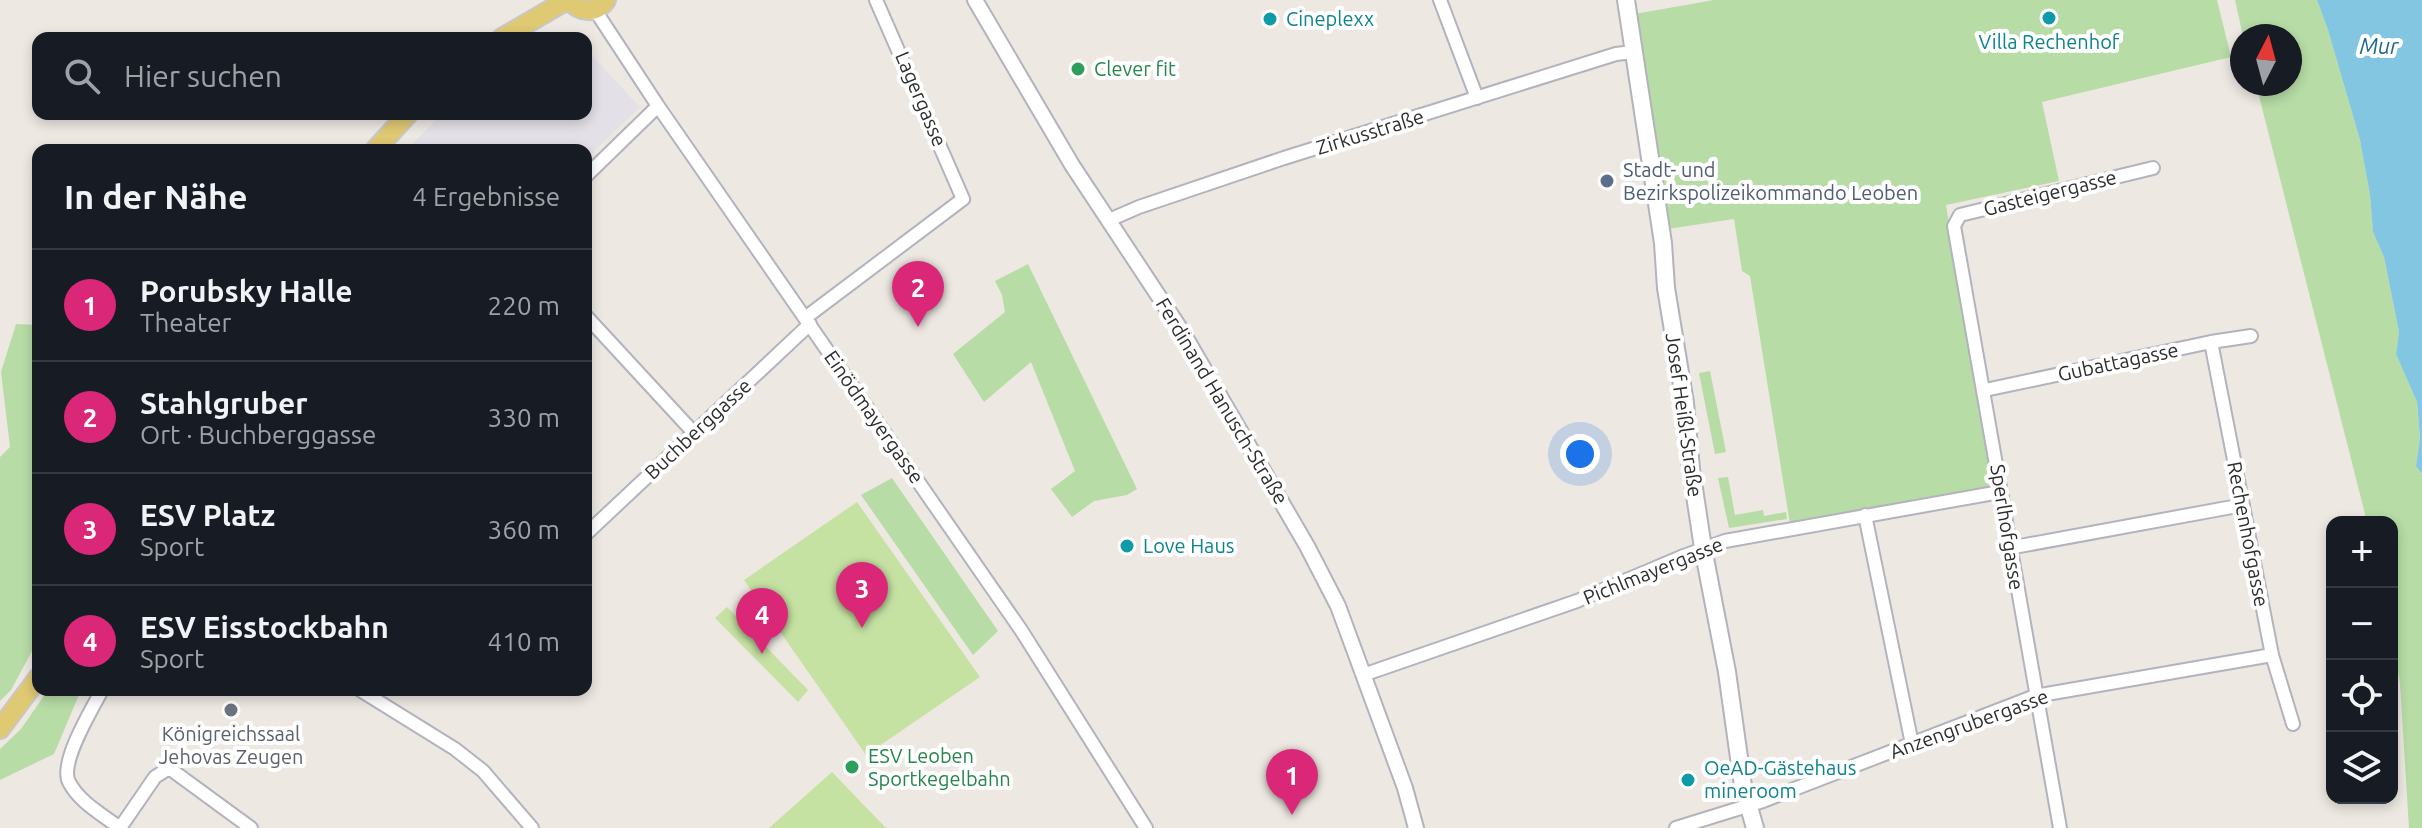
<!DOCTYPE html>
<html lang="de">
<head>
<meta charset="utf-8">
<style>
  :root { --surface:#171b24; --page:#20242c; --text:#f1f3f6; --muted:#9ea1a6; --line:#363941; --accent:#db2777 }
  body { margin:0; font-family:Ubuntu,sans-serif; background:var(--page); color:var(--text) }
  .controls { position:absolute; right:24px; bottom:24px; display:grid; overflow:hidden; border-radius:16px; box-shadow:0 4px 12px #0003 }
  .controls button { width:72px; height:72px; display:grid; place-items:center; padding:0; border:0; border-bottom:2px solid var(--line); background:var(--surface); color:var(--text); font:40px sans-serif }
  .compass { position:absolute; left:2230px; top:24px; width:72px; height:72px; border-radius:50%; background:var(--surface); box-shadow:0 4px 12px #0003; rotate:6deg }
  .you { position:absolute; left:1580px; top:454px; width:28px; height:28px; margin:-20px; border:6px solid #fff; border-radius:50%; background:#1a73e8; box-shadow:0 0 0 12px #1a73e833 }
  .badge { display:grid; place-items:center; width:52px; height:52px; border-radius:50%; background:var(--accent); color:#fff; font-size:26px; font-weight:700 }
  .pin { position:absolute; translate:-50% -66px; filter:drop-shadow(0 2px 4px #0008) }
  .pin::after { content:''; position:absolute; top:42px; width:28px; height:24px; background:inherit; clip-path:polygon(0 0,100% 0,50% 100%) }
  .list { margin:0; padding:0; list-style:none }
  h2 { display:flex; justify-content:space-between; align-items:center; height:104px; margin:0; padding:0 32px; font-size:34px }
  h2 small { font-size:26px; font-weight:400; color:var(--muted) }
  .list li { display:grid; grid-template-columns:52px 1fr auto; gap:24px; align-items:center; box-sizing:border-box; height:112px; padding:0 32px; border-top:2px solid var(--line) }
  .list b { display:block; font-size:30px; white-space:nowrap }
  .list p { margin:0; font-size:26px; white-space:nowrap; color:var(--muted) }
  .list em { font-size:26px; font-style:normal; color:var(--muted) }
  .icon { flex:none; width:44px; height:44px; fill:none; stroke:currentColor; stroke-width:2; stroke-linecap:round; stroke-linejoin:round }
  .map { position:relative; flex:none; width:2422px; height:828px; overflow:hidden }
  .search { position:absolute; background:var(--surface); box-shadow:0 4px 12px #0003; left:32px; top:32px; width:560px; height:88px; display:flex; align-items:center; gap:20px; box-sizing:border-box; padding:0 28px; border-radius:16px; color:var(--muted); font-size:30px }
  .panel { position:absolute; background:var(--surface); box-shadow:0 4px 12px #0003; left:32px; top:144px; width:560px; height:552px; border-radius:16px }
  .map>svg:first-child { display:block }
  .industrial { fill:#e3e1e7 }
  .green { fill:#b7dca6 }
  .pitch { fill:#c6e2a3 }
  .water { fill:#83c6e1 }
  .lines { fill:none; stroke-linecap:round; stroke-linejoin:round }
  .minor-casing { stroke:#b2b3bc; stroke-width:16 }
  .tertiary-casing { stroke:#b2b3bc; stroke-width:18 }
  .secondary-casing { stroke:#b2b3bc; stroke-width:20 }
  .primary-casing { stroke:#c8c8c8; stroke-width:22 }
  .minor { stroke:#fff; stroke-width:12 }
  .tertiary { stroke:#fff; stroke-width:14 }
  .secondary { stroke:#fff; stroke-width:16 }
  .primary { stroke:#e0c973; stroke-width:18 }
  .culture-dot { fill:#0f9aa8; stroke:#fff; stroke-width:3 }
  .leisure-dot { fill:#2e9e5b; stroke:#fff; stroke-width:3 }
  .service-dot { fill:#5c6f8a; stroke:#fff; stroke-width:3 }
  .worship-dot { fill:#6b7280; stroke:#fff; stroke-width:3 }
  .labels { text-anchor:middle; stroke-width:8; stroke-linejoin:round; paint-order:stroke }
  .culture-label { font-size:20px; fill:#0d838f; stroke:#fff; text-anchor:start }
  .leisure-label { font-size:20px; fill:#27864d; stroke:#fff; text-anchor:start }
  .street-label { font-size:20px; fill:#2d2d2d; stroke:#fff }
  .service-label { font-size:20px; fill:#4e5e75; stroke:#fff; text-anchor:start }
  .worship-label { font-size:20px; fill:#5b616d; stroke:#fff }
  .water-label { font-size:22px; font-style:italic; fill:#1f6790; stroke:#fff }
</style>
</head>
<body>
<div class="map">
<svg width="2422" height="828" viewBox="0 0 2422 828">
  <rect width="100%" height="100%" fill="#ede8e2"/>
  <path class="industrial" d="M586,49L640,107L586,159V150H406L442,114H586Z"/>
  <path class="green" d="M1714,0H2217L2231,57L2042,102L2059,181L1946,205L1992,487L1790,524L1750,276L1742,271L1734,219L1661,230L1629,15Z
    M2235,0H2317L2328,30L2360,140L2370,195L2373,232L2384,257L2399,332L2396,354L2417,402L2420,437L2416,466L2422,474V828H2409L2400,684L2392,631V522H2367L2256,84H2290V36H2243Z
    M1028,264L1137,489L1127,495L1094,501L1072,517L1051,489L1075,471L1031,362L984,402L953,354L1005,312L1002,295L995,281Z
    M16,324L38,325V640L11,690L0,701V457L10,447L1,372Z
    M1710,371L1726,452L1715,454L1699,373Z
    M1728,477L1735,515L1763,510L1764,516L1786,512L1787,519L1729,528L1718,478Z
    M892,478L998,631L973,655L861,495Z
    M48,690H81L54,754L0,780V749L21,729Z"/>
  <path class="pitch" d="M857,502L980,677L866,755L744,580Z
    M727,607L808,690L798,702L715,618Z
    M832,772L886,828H769Z"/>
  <path class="water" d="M2317,0H2422V474L2416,466L2420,437L2417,402L2396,354L2399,332L2384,257L2373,232L2370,195L2360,140L2328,30Z"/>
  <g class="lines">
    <g class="minor-casing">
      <path id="minor" d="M1440,0L1477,98
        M595,10L658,106L1021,630L1146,828
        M586,176L658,106
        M1109,220L1139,207L1284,158L1616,54L1633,52
        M586,316L695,434
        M805,318L963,199L876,0
        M2211,342L2272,655L2293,724
        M1985,390L2211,342L2251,336
        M1865,515L1912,744
        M586,534L810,324
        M2009,548L2243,505
        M1363,675L1577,601L1681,557L1725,541L2000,492
        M102,690C92,709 59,763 69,782C79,802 103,815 120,828
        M360,690L455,749L483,771L532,828
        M120,828L155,777L169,768L251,828
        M1676,828L1763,801L2035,696L2272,655
        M2060,828L1954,226L1960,215L2153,168"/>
    </g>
    <g class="tertiary-casing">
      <path id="tertiary" d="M975,0L1072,165L1183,333L1307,546L1338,606L1405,788L1416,828"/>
    </g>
    <g class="secondary-casing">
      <path id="secondary" d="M1626,0L1663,243L1666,288L1685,403L1691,469L1703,548L1727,672L1743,786L1755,828"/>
    </g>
    <g class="primary-casing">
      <path id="primary" d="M569,0C580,13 596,14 606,0
        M502,38L567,0
        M375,150L408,114
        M0,729L38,678"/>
    </g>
    <use href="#minor" class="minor"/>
    <use href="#tertiary" class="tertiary"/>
    <use href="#secondary" class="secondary"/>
    <use href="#primary" class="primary"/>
  </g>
  <g class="culture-dot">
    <circle cx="2049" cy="18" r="8"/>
    <circle cx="1270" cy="19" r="8"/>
    <circle cx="1127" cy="546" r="8"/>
    <circle cx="1688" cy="780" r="8"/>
  </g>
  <g class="leisure-dot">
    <circle cx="1078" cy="69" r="8"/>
    <circle cx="852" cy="767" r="8"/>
  </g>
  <circle class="service-dot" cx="1607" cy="181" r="8"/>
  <circle class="worship-dot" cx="231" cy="710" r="8"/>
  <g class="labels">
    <g class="culture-label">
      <text x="1286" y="26">Cineplexx</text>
      <text x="2049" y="49" text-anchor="middle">Villa Rechenhof</text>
      <text x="1143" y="553">Love Haus</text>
      <text x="1704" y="775">OeAD-Gästehaus<tspan x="1704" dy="23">mineroom</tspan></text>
    </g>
    <g class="leisure-label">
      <text x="1094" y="76">Clever fit</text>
      <text x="868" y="763">ESV Leoben<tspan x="868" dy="23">Sportkegelbahn</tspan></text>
    </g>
    <g class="street-label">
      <text transform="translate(921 99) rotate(67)" y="7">Lagergasse</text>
      <text transform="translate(1370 132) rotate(-17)" y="7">Zirkusstraße</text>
      <text transform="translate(2050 193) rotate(-14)" y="7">Gasteigergasse</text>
      <text transform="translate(2118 362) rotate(-12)" y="7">Gubattagasse</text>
      <text transform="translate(1222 401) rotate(59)" y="7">Ferdinand Hanusch-Straße</text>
      <text transform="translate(1684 415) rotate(82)" y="7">Josef Heißl-Straße</text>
      <text transform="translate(874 417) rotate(55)" y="7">Einödmayergasse</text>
      <text transform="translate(698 429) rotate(-43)" y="7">Buchberggasse</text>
      <text transform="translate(2007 527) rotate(81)" y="7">Sperlhofgasse</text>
      <text transform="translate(2248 534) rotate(79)" y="7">Rechenhofgasse</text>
      <text transform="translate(1653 571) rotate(-22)" y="7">Pichlmayergasse</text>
      <text transform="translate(1969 724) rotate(-20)" y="7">Anzengrubergasse</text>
    </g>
    <g class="service-label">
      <text x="1623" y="177">Stadt- und<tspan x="1623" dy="23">Bezirkspolizeikommando Leoben</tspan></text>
    </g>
    <g class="worship-label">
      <text x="231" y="741">Königreichssaal<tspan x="231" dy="23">Jehovas Zeugen</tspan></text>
    </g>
    <g class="water-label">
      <text x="2379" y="54">Mur</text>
    </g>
  </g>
</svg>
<div class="controls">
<button>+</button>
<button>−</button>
<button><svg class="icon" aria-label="locate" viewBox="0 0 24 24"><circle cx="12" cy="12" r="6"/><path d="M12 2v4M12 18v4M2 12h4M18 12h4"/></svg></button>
<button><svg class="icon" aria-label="layers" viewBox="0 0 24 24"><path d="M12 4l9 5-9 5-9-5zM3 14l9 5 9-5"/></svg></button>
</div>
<svg class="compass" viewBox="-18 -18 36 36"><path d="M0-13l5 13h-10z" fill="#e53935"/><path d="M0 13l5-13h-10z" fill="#9ea1a6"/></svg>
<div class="you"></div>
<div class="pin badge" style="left:1292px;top:815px">1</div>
<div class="pin badge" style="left:918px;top:327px">2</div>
<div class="pin badge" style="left:862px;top:628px">3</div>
<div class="pin badge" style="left:762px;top:654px">4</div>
<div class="search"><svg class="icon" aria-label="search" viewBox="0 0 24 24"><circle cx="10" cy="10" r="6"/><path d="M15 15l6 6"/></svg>Hier suchen</div>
<section class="panel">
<h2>In der Nähe<small>4 Ergebnisse</small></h2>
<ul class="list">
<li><span class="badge">1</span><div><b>Porubsky Halle</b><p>Theater</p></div><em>220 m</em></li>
<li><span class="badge">2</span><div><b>Stahlgruber</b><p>Ort · Buchberggasse</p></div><em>330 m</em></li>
<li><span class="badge">3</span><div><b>ESV Platz</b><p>Sport</p></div><em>360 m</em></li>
<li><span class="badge">4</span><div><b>ESV Eisstockbahn</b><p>Sport</p></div><em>410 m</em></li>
</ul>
</section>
</div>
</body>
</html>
